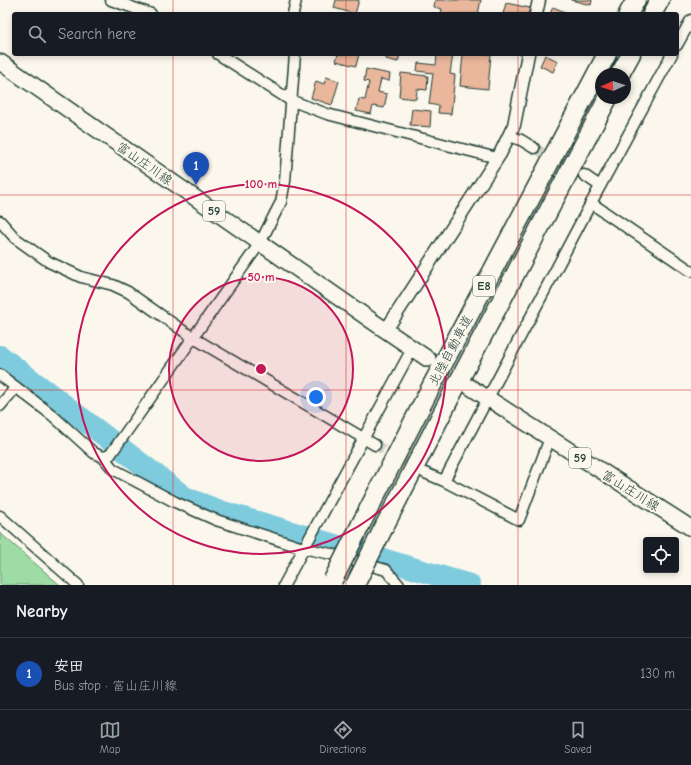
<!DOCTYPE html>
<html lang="en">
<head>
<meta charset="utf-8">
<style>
  :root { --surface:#171b24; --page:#20242c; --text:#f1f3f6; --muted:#9ea1a6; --line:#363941; --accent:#92a19f }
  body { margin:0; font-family:"Comic Neue","Klee One",sans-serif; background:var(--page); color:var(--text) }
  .controls { position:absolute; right:12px; bottom:12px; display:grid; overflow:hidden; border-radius:4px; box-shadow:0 2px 6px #0003 }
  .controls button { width:36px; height:36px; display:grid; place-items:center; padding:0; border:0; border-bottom:1px solid var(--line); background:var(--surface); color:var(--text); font:20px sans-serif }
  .compass { position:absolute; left:595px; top:68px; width:36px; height:36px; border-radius:50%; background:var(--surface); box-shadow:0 2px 6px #0003; rotate:267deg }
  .you { position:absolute; left:316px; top:397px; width:14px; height:14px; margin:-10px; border:3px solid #fff; border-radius:50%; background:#1a73e8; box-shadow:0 0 0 6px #1a73e833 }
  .badge { display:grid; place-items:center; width:26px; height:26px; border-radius:50%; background:var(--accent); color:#fff; font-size:13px; font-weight:700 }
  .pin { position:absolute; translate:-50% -33px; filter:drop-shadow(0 1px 2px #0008) }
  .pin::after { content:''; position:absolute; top:21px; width:14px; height:12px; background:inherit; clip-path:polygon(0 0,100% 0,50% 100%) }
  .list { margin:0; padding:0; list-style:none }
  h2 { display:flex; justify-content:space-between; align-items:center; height:52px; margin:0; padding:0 16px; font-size:17px }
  h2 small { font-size:13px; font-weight:400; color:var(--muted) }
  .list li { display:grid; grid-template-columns:26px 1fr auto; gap:12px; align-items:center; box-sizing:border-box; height:72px; padding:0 16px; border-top:1px solid var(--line) }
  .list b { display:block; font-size:15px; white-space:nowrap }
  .list p { margin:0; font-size:13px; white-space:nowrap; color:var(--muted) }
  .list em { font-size:13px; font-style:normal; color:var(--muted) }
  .icon { flex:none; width:22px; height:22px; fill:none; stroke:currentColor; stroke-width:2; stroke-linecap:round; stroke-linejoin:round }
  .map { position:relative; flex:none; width:691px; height:585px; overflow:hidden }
  .search { position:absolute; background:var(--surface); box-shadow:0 2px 6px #0003; left:12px; right:12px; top:12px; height:44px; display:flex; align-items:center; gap:10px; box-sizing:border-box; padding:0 14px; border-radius:4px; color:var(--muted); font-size:15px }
  .sheet { height:124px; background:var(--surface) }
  nav { display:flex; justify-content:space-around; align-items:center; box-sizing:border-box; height:56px; border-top:1px solid var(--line); background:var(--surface); font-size:11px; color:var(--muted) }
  nav a { display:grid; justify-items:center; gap:2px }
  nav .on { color:var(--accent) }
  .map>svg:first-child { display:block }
  .green { fill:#9ddca4; stroke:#5e8c6c }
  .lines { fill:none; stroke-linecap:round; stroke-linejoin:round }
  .river { stroke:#7fcbde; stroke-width:22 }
  .building { fill:#eab69c; stroke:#1f3d34 }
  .minor-tunnel { stroke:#cfd2c7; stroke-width:10; stroke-dasharray:10 5; stroke-linecap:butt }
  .minor-casing { stroke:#1f3d34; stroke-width:13 }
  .tertiary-casing { stroke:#1f3d34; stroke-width:15 }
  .primary-casing { stroke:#1f3d34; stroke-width:18 }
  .motorway-casing { stroke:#1f3d34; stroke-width:21 }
  .minor { stroke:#fbf7ec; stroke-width:10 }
  .tertiary { stroke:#fbf7ec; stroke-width:12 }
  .primary { stroke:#fbf7ec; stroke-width:15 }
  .motorway { stroke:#fbf7ec; stroke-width:18 }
  .motorway-bridge-casing { stroke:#1f3d34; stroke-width:21; stroke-linecap:butt }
  .motorway-bridge { stroke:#fbf7ec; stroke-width:18 }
  .grid { fill:none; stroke:#d62828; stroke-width:1; stroke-opacity:0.55 }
  .ring { fill:none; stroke:#c2185b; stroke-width:2 }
  .labels { text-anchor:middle; stroke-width:4; stroke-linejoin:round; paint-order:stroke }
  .shield { fill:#fbf7ec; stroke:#61756b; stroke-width:1 }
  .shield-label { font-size:12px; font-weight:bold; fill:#1f3d34 }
  .street-label { font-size:13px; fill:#1f3d34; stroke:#fbf7ec }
  .centre { fill:#c2185b; stroke:#fbf7ec; stroke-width:2 }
  .ring-label { font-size:12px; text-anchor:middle; font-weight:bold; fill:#c2185b; stroke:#fbf7ec; stroke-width:4; stroke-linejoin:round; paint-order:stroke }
</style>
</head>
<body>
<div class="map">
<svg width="691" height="585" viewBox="0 0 691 585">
  <rect width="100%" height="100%" fill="#fbf7ec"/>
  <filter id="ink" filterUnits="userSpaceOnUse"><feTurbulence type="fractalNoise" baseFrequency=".025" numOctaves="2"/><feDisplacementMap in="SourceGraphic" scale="8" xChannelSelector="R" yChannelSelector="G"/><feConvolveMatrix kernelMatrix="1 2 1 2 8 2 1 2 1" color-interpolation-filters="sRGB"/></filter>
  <g filter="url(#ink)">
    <path class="green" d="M0,533L60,585H0Z"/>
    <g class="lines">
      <path class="river" d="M0,356L186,498L220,511L470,585"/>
    </g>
    <path class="building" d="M336,0H359L355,14L334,8Z
      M435,0H481L478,14H441L442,9L434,7Z
      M571,0H592L591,5Z
      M506,3L530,8L528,14H503Z
      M553,7L570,14H550Z
      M338,54H359L356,66L336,61Z
      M387,54H400L398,62L386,59Z
      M437,54H453L450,74L455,75L451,114L438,113L439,106L429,104L433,73L417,71L418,63L436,65Z
      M463,54H491L488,89L460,86Z
      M545,55L558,61L553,72L540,66Z
      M366,69L390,74L389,81L381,79L378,92L387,94L384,108L373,106L371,114L356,111L359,99L365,100L369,82L364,81Z
      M401,73L428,76L427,90L417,89L416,99L399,97Z
      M326,77L339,81L332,105L311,98L316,81L324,84Z
      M412,109L431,111L430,127L410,125Z"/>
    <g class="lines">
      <path class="minor-tunnel" d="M534,148L575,170
        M375,445L418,469"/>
      <g class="minor-casing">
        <path id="minor" d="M111,0L151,14
          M293,14L296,0
          M677,45L691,20
          M218,54L290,100L327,114L497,158
          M509,136L521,140L534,148
          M584,175L600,186
          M591,203L691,271
          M0,221L15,238L49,262L81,277L113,285L128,292L192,337L375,445
          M0,375L52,415L94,453L103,457L110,455L260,243L281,202L285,181L295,54
          M0,406L16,387
          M550,438L519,520L444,481L591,203L672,54
          M103,457L113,469L175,502L216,520L303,548L331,554L386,570L399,585
          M425,473L444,481
          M0,516L78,585
          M284,585L412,349"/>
      </g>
      <g class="tertiary-casing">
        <path id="tertiary" d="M536,14L539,0
          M386,330L500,154L514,125L528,54"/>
      </g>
      <g class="primary-casing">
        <path id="primary" d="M0,62L375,323L428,359
          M470,387L691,528"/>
      </g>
      <g class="motorway-casing">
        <path id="motorway" d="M628,14L636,0
          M652,14L660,0
          M620,74L631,54
          M363,520L432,385L607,54
          M385,525L451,396L608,98"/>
      </g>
      <use href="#minor" class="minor"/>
      <use href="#tertiary" class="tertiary"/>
      <use href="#primary" class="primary"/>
      <use href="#motorway" class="motorway"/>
      <g class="motorway-bridge-casing">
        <path id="motorway-bridge" d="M333,580L363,520
          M355,585L385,525"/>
      </g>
      <use href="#motorway-bridge" class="motorway-bridge"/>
    </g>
  </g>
  <path class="grid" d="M173,0V14M346,0V14M518,0V14M173,54V585M346,54V585M518,54V585M0,195H691M0,390H691"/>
  <circle cx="261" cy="369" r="92" fill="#c2185b" fill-opacity=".12"/>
  <g class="ring">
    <circle cx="261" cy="369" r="92"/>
    <circle cx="261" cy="369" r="185"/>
  </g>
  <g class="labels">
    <g class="shield">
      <rect x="203" y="201" width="22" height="20" rx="3"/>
      <rect x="473" y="276" width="22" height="20" rx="3"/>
      <rect x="569" y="448" width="22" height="20" rx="3"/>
    </g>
    <g class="shield-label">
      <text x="214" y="215">59</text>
      <text x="484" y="290">E8</text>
      <text x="580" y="462">59</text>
    </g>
    <g class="street-label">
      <text transform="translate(145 163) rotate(35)" y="5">富山庄川線</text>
      <text transform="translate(450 350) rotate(-62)" y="5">北陸自動車道</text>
      <text transform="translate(631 490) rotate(32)" y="5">富山庄川線</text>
    </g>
  </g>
  <circle cx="261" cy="369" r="6" class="centre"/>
  <g class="ring-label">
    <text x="261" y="188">100 m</text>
    <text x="261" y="281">50 m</text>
  </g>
</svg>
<div class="controls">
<button><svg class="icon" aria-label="locate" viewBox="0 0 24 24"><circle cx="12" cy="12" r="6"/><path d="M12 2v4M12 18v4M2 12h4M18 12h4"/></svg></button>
</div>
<svg class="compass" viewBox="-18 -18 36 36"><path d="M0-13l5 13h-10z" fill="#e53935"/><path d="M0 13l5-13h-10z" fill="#9ea1a6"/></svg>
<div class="you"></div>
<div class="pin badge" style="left:196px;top:185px;background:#1a4fb4">1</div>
<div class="search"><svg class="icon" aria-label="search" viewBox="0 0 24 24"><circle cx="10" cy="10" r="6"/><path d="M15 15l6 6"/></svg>Search here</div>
</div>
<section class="sheet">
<h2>Nearby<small></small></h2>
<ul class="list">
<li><span class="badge" style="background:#1a4fb4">1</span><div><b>安田</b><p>Bus stop · 富山庄川線</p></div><em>130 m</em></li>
</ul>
</section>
<nav>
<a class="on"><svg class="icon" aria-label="map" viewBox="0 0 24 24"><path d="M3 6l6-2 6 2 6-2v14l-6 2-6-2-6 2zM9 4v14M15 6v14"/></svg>Map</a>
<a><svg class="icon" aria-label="directions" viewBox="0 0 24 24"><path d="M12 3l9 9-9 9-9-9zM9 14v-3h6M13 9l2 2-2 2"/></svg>Directions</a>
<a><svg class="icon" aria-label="saved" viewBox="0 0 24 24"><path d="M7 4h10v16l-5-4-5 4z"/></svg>Saved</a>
</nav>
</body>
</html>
